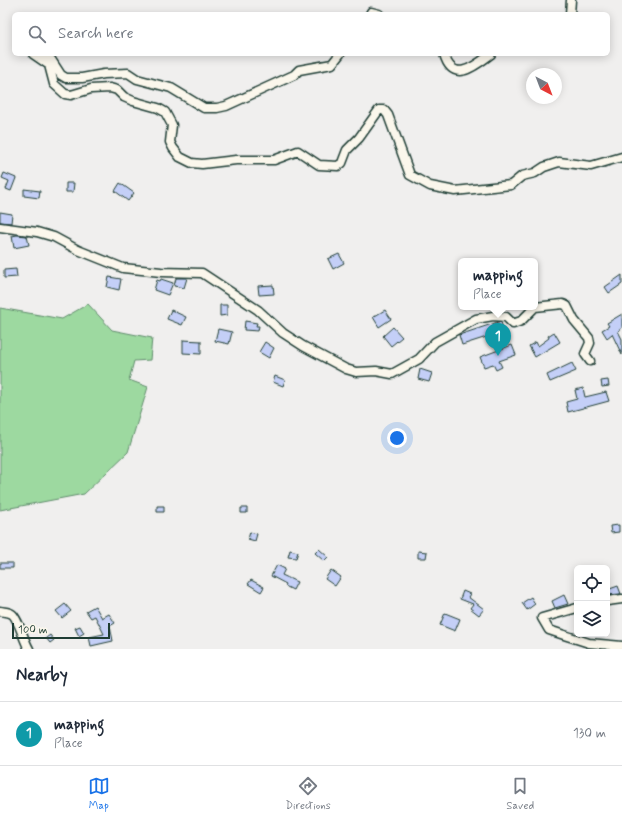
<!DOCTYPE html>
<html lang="en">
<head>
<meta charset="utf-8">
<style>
  :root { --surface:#fff; --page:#f6f6f7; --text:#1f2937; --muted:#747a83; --line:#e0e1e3; --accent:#1a73e8 }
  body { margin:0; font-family:Mynerve,sans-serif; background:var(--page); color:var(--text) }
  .controls { position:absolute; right:12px; bottom:12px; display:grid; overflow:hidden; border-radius:6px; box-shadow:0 2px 10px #0003 }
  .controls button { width:36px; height:36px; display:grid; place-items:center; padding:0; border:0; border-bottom:1px solid var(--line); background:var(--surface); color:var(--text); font:20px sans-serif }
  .compass { position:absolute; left:526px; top:68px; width:36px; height:36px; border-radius:50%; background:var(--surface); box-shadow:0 2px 10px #0003; rotate:138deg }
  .scale { position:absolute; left:12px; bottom:10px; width:98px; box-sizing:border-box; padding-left:4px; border:2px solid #1f3d34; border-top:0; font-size:11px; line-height:14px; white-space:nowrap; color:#1f3d34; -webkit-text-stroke:3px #fbf7ec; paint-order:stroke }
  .you { position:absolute; left:397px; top:438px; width:14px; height:14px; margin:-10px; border:3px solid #fff; border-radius:50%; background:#1a73e8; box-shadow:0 0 0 6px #1a73e833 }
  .badge { display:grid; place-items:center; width:26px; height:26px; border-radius:50%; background:var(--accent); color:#fff; font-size:13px; font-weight:700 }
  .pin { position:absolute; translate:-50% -33px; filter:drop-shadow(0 1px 2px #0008) }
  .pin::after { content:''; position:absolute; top:21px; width:14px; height:12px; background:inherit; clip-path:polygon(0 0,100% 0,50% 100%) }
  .popup { position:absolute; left:458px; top:258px; width:80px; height:52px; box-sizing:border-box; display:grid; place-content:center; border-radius:6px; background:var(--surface); filter:drop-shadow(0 1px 3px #0005); font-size:13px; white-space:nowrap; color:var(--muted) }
  .popup b { font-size:15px; color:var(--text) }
  .popup::after { content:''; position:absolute; left:50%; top:100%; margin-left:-8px; border:8px solid transparent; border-top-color:var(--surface) }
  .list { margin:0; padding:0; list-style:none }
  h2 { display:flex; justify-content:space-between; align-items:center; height:52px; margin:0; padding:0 16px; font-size:17px }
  h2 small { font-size:13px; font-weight:400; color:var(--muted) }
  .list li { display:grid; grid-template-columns:26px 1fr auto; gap:12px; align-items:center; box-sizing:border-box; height:64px; padding:0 16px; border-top:1px solid var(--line) }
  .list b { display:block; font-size:15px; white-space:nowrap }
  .list p { margin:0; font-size:13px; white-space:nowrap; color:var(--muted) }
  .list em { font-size:13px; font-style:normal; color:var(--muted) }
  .icon { flex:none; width:22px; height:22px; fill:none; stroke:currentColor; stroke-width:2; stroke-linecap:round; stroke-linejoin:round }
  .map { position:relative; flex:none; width:622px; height:649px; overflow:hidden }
  .search { position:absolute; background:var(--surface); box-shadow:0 2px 10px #0003; left:12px; right:12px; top:12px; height:44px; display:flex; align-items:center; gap:10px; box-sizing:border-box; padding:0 14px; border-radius:6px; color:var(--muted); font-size:15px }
  .sheet { height:116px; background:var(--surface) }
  nav { display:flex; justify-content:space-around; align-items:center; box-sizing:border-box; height:56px; border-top:1px solid var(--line); background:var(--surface); font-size:11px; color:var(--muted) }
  nav a { display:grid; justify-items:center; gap:2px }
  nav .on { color:var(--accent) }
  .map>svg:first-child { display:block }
  .green { fill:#9dd9a0; stroke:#5e8b6a }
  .building { fill:#c4cff7; stroke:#1f3d34 }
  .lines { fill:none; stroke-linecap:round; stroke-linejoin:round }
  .minor-casing { stroke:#1f3d34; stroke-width:11 }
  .minor { stroke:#fbf7ec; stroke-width:8 }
</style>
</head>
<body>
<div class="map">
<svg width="622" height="649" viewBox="0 0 622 649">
  <rect width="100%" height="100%" fill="#f0efee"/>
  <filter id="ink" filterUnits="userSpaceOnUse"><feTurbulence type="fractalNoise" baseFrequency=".025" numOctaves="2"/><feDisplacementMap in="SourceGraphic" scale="8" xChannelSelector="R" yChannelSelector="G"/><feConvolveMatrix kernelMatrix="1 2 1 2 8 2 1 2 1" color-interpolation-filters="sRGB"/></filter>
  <g filter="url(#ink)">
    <path class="green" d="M88,304L112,330L152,338L150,360L134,361L129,380L148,387L128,452L84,494L0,510V308L62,319Z"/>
    <path class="building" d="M4,173L16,178L11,191L6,189L9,181L2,178Z
      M66,183H74L73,192H66Z
      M120,183L134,193L128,201L115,191Z
      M24,189L40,191L39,198L24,196Z
      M0,212L12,214L11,223L0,222Z
      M17,235L27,236L29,245L14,248L12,236Z
      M339,254L344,263L333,269L328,259Z
      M16,269L17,277L4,278V270Z
      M622,275V284L609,293L605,287Z
      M109,277L121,279L119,290L107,287Z
      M176,278H187L184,288L174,286Z
      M161,279L173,283L168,295L154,290L157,280L160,281Z
      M273,285L274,294L259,295L258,286Z
      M220,305H227V315L220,316Z
      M171,310L186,317L182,325L167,319Z
      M385,310L391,319L379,327L373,317Z
      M622,314V328L618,331L622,339V355L612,334L607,338L602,330L609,326L607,323Z
      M245,321L257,323L256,326H259L258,331L244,330Z
      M498,322H501L505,335L497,337L496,334L462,345L459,335Z
      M393,327L402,337L391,346L383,336Z
      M218,329L232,332L229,344L215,341Z
      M554,332L560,342L535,357L529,346L536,342L538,346L549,338L548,336Z
      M183,340L201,341V354L183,353Z
      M265,342L274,348L269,358L259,352Z
      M512,345L516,355L499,361L502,367L496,370L493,364L484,367L480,357Z
      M572,363L576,371L550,382L547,375Z
      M420,369L432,373L429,382L418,379Z
      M275,376L285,380L283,386L273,382Z
      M608,380L609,386L602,387L601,381Z
      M583,388L585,397L606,392L609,401L568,412L566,402L577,399L575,390Z
      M157,506H164V512H157Z
      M241,508H247V513H241Z
      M619,525V532L611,533L610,526Z
      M250,532L257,534L255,541L248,539Z
      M319,549L328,557L324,561L315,553Z
      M290,550L298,552L296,558L288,557Z
      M418,551L427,552L426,558H418Z
      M0,563H13V568H0Z
      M277,565L285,569L282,575L297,582L293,590L285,586L286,584L271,576Z
      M331,570L341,577L335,586L325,579Z
      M251,580L264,587L261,592L248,584Z
      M618,586L621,594L607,595V590Z
      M463,591L470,594L468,597L484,609L479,615L470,608L473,604L460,599Z
      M564,595L568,604L555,608L552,601Z
      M531,597L535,604L527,610L522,603Z
      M65,604L71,611L62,618L56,611Z
      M95,606L102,618L109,614L115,623L110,626L113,641L91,646L89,637L104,634L95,616L91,618L86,611Z
      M445,613L460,619L455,631L440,625Z
      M80,626L84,633L79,636L75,628Z
      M50,635L54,640L50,643L46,638Z"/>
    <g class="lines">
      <g class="minor-casing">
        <path id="minor" d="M370,14L371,12L379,14
          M570,14L571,0
          M33,54L49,65L54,84L65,94L71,95L91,89L110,88L117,90L124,97L133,101L158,108L165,112L172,125L170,142L173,148L180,157L192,163L202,164L236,160H274L298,151L319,165L338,166L342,163L347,150L359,138L379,110H384L388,115L410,175L430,186L455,191L511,185L522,176L535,173L544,167L559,162L591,166L622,157
          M45,54L50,58L61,75L66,78H82L104,74L128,73L137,79L171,88L204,108H217L226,106L294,75L299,70L332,64L340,54
          M444,54C453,85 475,66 491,54
          M0,227L37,232L54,237L78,250L123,268L161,272L202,273L258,310L283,333L303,346L346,369L356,372L376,371L392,374L419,359L435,342L476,319L493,316L506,317L513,324L521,321L535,307
          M535,307L563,304L567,306L574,320L589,338L590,343L585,354L590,361
          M607,601L622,599
          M577,608L542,618L549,630L564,635L589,643L622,646
          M0,611C4,612 9,612 12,614C18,618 24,641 29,649"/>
      </g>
      <use href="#minor" class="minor"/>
    </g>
  </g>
</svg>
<div class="controls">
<button><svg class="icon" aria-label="locate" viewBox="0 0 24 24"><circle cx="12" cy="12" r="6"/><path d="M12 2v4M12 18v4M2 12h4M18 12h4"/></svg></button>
<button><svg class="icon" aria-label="layers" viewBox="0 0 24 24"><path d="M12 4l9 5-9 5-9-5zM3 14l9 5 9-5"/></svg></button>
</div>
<svg class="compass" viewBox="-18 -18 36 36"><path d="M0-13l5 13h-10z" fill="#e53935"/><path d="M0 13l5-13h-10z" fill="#747a83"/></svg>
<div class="scale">100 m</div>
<div class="you"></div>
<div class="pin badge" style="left:498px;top:356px;background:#0f9aa8">1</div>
<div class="popup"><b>mapping</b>Place</div>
<div class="search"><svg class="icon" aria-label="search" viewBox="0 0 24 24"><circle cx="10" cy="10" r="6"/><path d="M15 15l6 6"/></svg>Search here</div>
</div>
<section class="sheet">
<h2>Nearby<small></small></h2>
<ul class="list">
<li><span class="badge" style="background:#0f9aa8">1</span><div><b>mapping</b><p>Place</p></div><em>130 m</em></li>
</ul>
</section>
<nav>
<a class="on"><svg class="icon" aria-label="map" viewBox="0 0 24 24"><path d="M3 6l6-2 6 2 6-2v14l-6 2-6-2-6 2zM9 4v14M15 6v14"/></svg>Map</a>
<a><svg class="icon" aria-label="directions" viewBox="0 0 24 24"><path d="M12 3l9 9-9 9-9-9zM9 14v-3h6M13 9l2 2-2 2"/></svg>Directions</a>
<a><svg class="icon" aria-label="saved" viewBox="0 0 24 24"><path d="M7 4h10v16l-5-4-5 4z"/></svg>Saved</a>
</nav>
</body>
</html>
